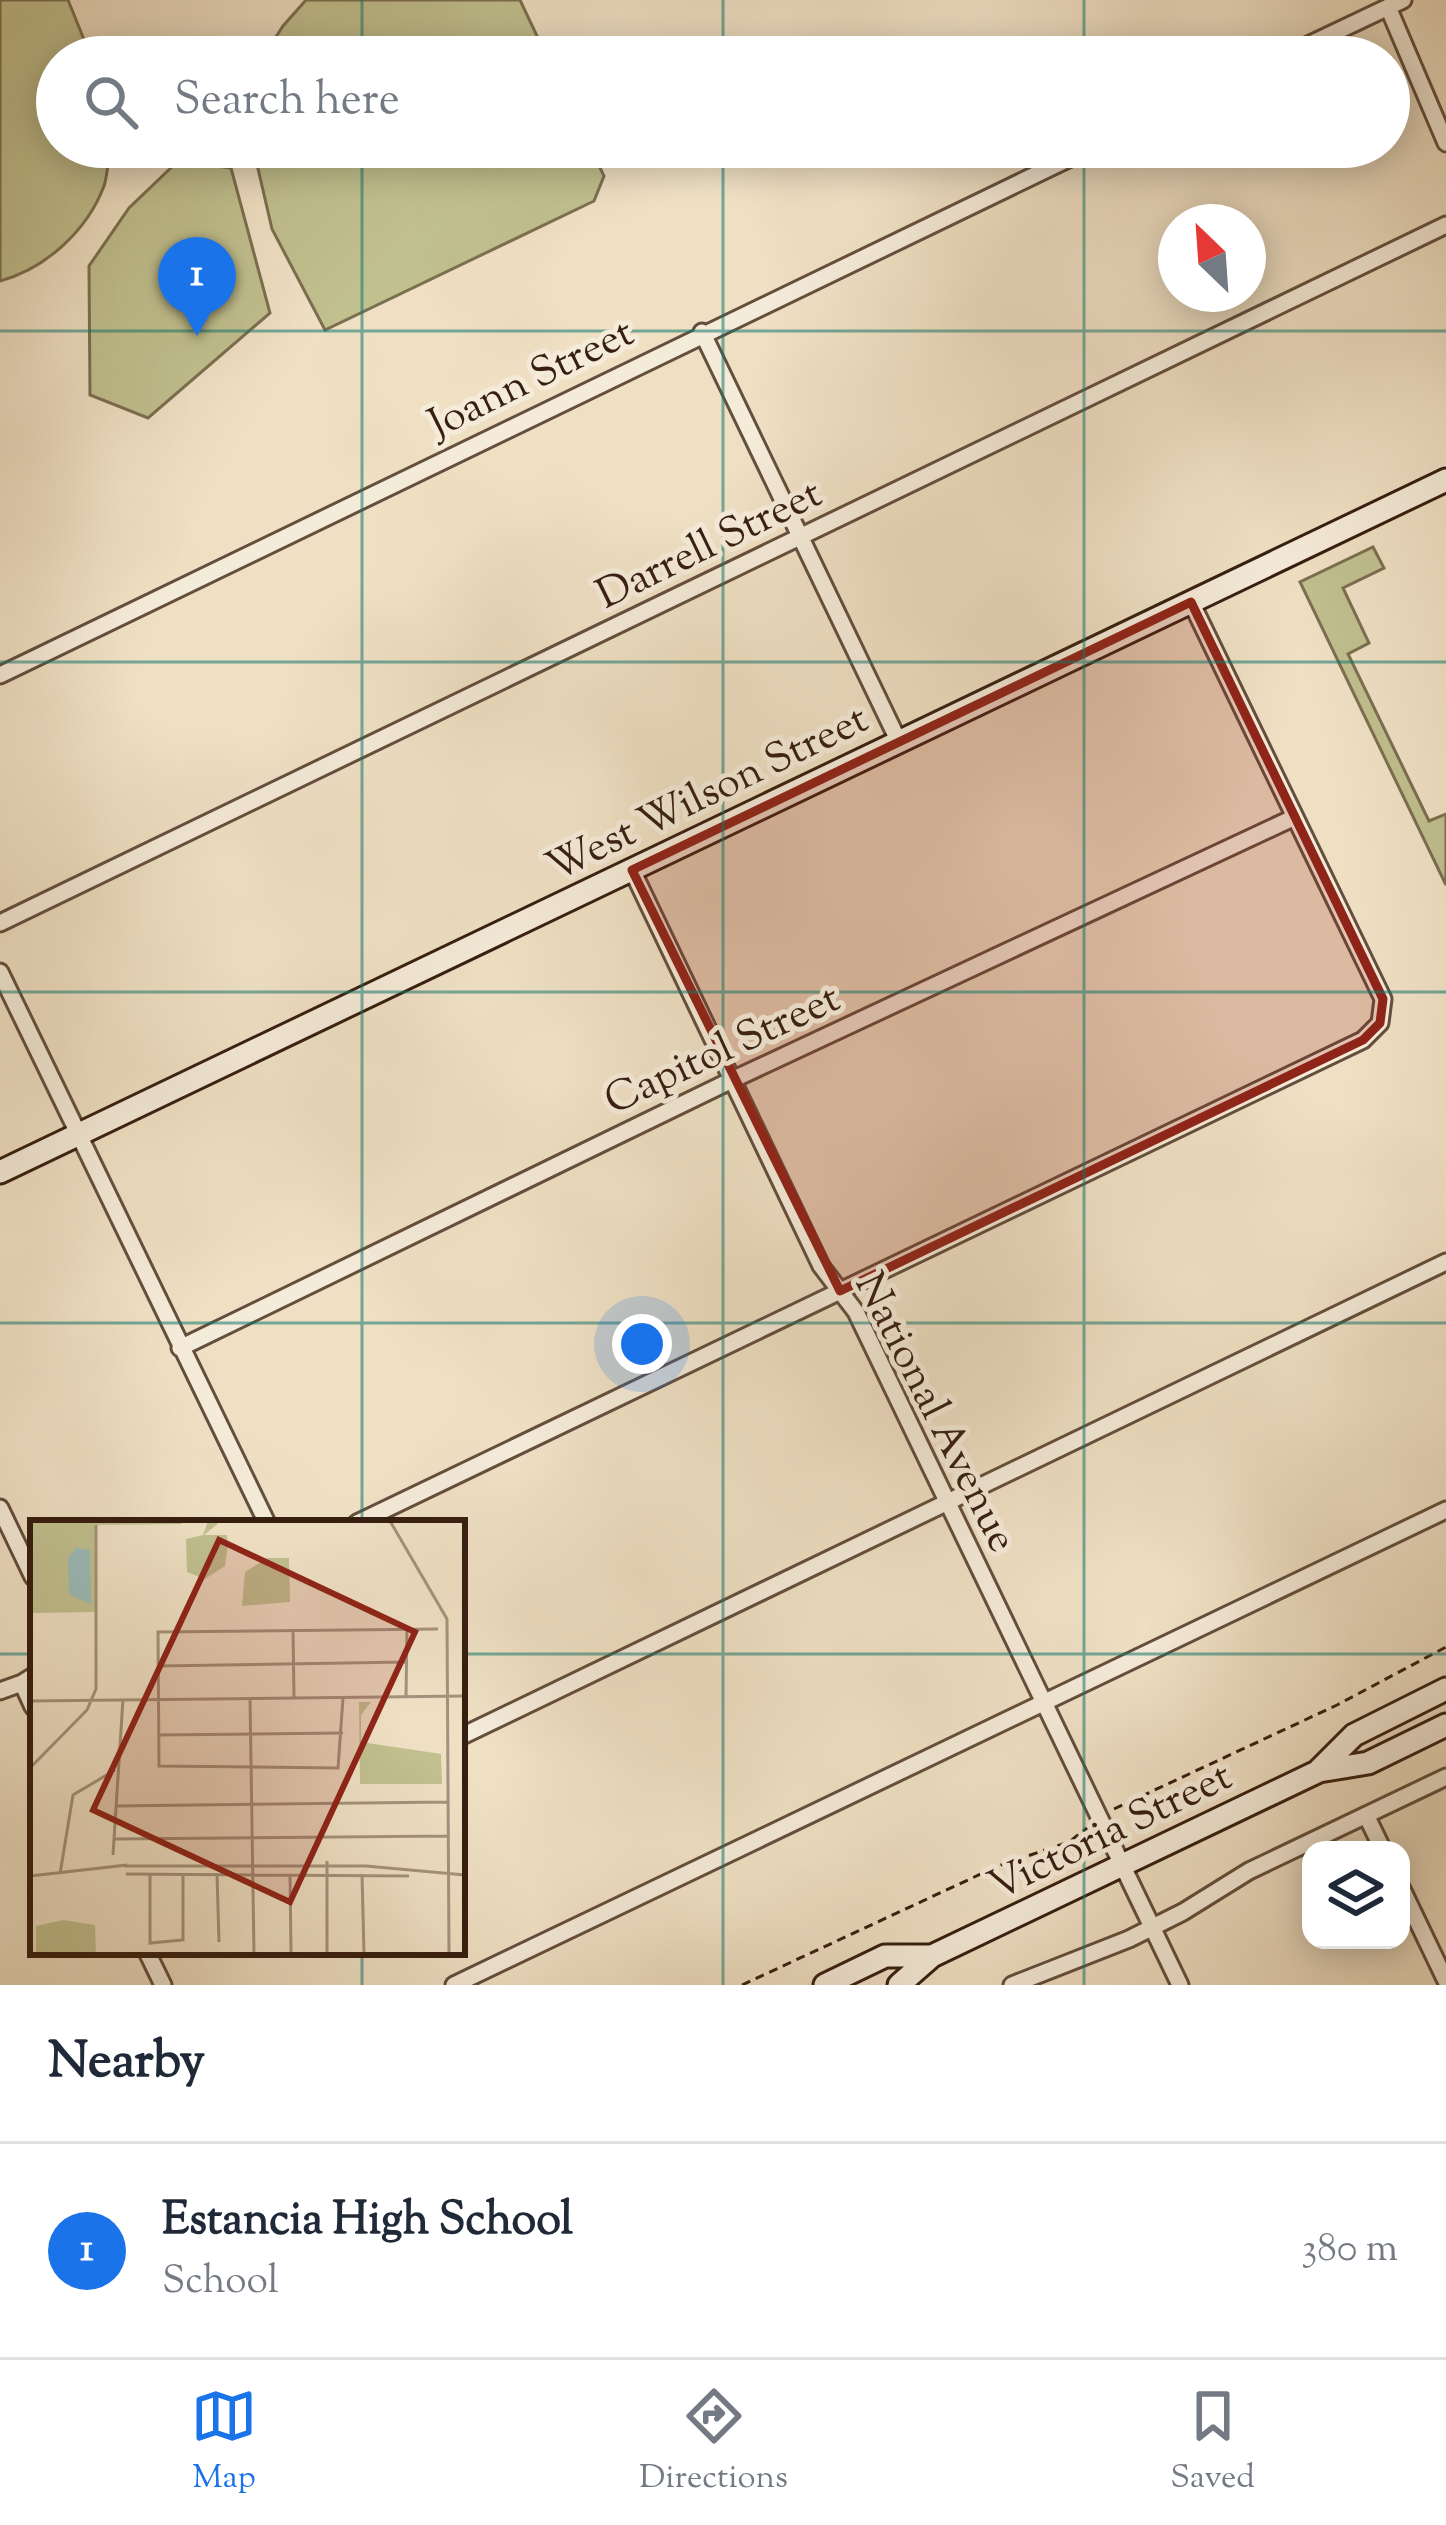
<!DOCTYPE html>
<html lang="en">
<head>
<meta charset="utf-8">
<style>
  :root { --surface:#fff; --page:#f6f6f7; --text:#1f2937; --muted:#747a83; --line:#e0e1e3; --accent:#1a73e8 }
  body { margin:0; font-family:"Sorts Mill Goudy",serif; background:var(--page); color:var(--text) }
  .controls { position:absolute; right:36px; bottom:36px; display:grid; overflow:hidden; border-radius:24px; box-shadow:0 6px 30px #0003 }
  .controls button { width:108px; height:108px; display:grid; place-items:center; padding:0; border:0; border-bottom:3px solid var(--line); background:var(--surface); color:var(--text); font:60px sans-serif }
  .compass { position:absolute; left:1158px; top:204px; width:108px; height:108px; border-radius:50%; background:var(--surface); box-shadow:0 6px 30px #0003; rotate:335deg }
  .you { position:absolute; left:642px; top:1344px; width:42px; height:42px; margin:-30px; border:9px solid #fff; border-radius:50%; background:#1a73e8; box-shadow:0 0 0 18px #1a73e833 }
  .badge { display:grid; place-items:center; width:78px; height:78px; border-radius:50%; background:var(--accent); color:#fff; font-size:39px; font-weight:700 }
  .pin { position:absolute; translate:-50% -99px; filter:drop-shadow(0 3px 6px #0008) }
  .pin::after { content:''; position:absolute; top:63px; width:42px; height:36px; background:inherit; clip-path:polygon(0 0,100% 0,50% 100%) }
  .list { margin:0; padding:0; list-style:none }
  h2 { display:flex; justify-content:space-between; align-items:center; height:156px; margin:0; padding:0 48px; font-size:51px }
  h2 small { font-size:39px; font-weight:400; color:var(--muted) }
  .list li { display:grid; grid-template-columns:78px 1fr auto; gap:36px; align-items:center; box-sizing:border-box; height:216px; padding:0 48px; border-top:3px solid var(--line) }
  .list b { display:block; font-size:45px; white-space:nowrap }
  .list p { margin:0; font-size:39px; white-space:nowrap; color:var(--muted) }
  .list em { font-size:39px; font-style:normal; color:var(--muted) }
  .icon { flex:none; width:66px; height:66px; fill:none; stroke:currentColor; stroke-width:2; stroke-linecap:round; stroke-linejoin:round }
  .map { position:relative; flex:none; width:1446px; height:1985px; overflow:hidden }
  .search { position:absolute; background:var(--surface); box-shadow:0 6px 30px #0003; left:36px; right:36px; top:36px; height:132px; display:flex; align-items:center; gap:30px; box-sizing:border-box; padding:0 42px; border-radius:66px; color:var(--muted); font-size:45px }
  .sheet { height:372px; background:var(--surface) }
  nav { display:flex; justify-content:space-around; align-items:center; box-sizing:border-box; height:168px; border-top:3px solid var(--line); background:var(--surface); font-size:33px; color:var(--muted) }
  nav a { display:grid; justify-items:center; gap:6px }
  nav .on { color:var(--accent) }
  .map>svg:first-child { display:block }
  .green { fill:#c1c08f; stroke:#7c6f50; stroke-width:3 }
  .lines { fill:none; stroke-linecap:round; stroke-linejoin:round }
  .street-casing { stroke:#644e3d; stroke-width:21 }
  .secondary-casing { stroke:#361e10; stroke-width:27 }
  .path { stroke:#361e10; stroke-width:3; stroke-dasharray:9 6; stroke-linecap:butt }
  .street { stroke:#f5ebd9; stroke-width:15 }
  .secondary { stroke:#f5ebd9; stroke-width:21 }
  .marked { fill:#8f2418; fill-opacity:0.2; stroke:#8f2418; stroke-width:9; stroke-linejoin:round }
  .grid { fill:none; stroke:#0f766e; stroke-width:3; stroke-opacity:0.55 }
  .labels { text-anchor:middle; stroke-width:10; stroke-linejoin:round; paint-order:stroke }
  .street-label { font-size:42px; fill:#361e10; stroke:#f5ebd9 }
  .inset-road { fill:none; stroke:#a5927c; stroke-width:3 }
  .view { fill:#8f2418; fill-opacity:0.15; stroke:#8f2418; stroke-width:6 }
  .inset-edge { fill:none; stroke:#361e10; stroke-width:6 }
</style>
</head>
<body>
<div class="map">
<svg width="1446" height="1985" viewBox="0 0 1446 1985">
  <rect width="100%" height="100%" fill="#efe0c4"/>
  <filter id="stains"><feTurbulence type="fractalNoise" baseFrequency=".00167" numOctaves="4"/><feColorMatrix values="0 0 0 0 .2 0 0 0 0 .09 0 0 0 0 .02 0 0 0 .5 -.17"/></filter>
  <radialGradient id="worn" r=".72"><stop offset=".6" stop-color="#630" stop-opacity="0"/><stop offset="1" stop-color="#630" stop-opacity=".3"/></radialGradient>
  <path class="green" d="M0,0H68L91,57H57V147H110C108,159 108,174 104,186C87,231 45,269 0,281Z
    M306,0H520L547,57H263L283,26Z
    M253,147H590L604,176L594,201L325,330L272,229Z
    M178,161L231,168L270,313L148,418L90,395L89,266L129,208Z
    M1373,547L1384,568L1343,588L1369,643L1348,654L1429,821L1446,814V885L1300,582Z"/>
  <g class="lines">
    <g class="street-casing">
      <path id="street" d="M1388,7L1446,143
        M1283,57L1403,0
        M702,332L899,742
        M0,675L1093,147
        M632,870L821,1266L856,1312L1180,1985
        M0,923L1446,225
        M0,972L267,1523
        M180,1348L732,1080L1295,817
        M0,1508L33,1577
        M357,1523L1363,1040L1380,1023L1383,999L1191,602
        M33,1676L22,1683L33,1707
        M0,1691L22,1683
        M462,1736L1446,1262
        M1366,1815L1383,1850
        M1401,1887L1446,1981
        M147,1952L163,1985
        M454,1985L1446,1510
        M1012,1985L1129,1939L1183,1912L1249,1871L1446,1777"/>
    </g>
    <g class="secondary-casing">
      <path id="secondary" d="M0,1172L1446,480
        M1319,1770L1354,1735L1446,1689
        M825,1985L885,1956H932
        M899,1985L932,1956L1319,1771L1368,1763L1446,1725"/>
    </g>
    <path class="path" d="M1114,1809L1337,1705L1446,1647
      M742,1985L998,1866L1069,1842L1087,1828"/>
    <use href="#street" class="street"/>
    <use href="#secondary" class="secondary"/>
  </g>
  <path class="marked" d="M1191,602L1383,999L1380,1023L1363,1040L840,1291L632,870Z"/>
  <path class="grid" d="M362,0V57M723,0V57M1084,0V57M362,147V1523M723,147V1985M1084,147V1985M0,331H1446M0,662H1446M0,992H1446M0,1323H1446M0,1654H33M462,1654H1446M362,1952V1985"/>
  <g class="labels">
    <g class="street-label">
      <text transform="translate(530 376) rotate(-26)" y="15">Joann Street</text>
      <text transform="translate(708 542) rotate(-26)" y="15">Darrell Street</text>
      <text transform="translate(706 791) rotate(-26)" y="15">West Wilson Street</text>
      <text transform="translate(721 1047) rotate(-25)" y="15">Capitol Street</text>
      <text transform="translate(938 1411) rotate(63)" y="15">National Avenue</text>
      <text transform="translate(1109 1829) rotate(-26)" y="15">Victoria Street</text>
    </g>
  </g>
  <g transform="translate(30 1520)">
    <rect width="435" height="435" fill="#efe0c4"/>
    <path d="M0,1H152V4L65,5V92L0,93ZM178,1H191L174,15H197L198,24L195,46L175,59L157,52L156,19L173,15ZM237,38H259L260,82L212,86L215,52ZM329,182H341L331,195V222L411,234L412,264H330ZM33,400L65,405L66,434H6V406Z" fill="#c1c08f"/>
    <path d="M46,28L60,30L61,84L39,74L38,38Z" fill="#9bbcba"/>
    <path class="inset-road" d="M360,1L417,99L419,434M263,110L264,178M128,146L376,142M376,177L377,109M220,178L224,434M313,178L308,248L129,246L128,112L408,109M0,181L435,176M128,215L313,213M0,248L57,190L66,169V5M85,286L417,282M85,319L417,316M83,335L93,179M297,341V434M94,346H336L435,355M30,354L43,275L85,250M96,354L379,356M187,354L189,422M260,354L261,434M332,354L334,434M120,355V423L153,420V355M0,356L97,345"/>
    <path class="view" d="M189,20L385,112L260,382L63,290Z"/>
    <rect width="435" height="435" class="inset-edge"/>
  </g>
  <rect width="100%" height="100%" filter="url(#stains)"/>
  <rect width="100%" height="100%" fill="url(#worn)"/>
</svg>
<div class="controls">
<button><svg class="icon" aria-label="layers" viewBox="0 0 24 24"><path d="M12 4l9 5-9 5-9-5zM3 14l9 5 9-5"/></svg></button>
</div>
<svg class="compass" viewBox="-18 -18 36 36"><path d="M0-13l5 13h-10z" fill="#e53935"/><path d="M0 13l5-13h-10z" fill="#747a83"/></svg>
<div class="you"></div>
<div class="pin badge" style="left:197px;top:336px">1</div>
<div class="search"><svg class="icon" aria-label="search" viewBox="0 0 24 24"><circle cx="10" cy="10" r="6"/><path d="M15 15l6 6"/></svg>Search here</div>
</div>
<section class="sheet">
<h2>Nearby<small></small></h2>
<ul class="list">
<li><span class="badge">1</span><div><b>Estancia High School</b><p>School</p></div><em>380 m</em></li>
</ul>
</section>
<nav>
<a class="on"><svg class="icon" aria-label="map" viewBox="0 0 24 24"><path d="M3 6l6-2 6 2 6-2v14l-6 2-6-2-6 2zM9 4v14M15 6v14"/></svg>Map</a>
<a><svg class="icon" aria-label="directions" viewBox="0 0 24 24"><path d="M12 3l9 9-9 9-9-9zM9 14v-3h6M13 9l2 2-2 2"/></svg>Directions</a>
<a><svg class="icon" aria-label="saved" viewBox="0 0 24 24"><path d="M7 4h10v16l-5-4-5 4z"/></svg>Saved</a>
</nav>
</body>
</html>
